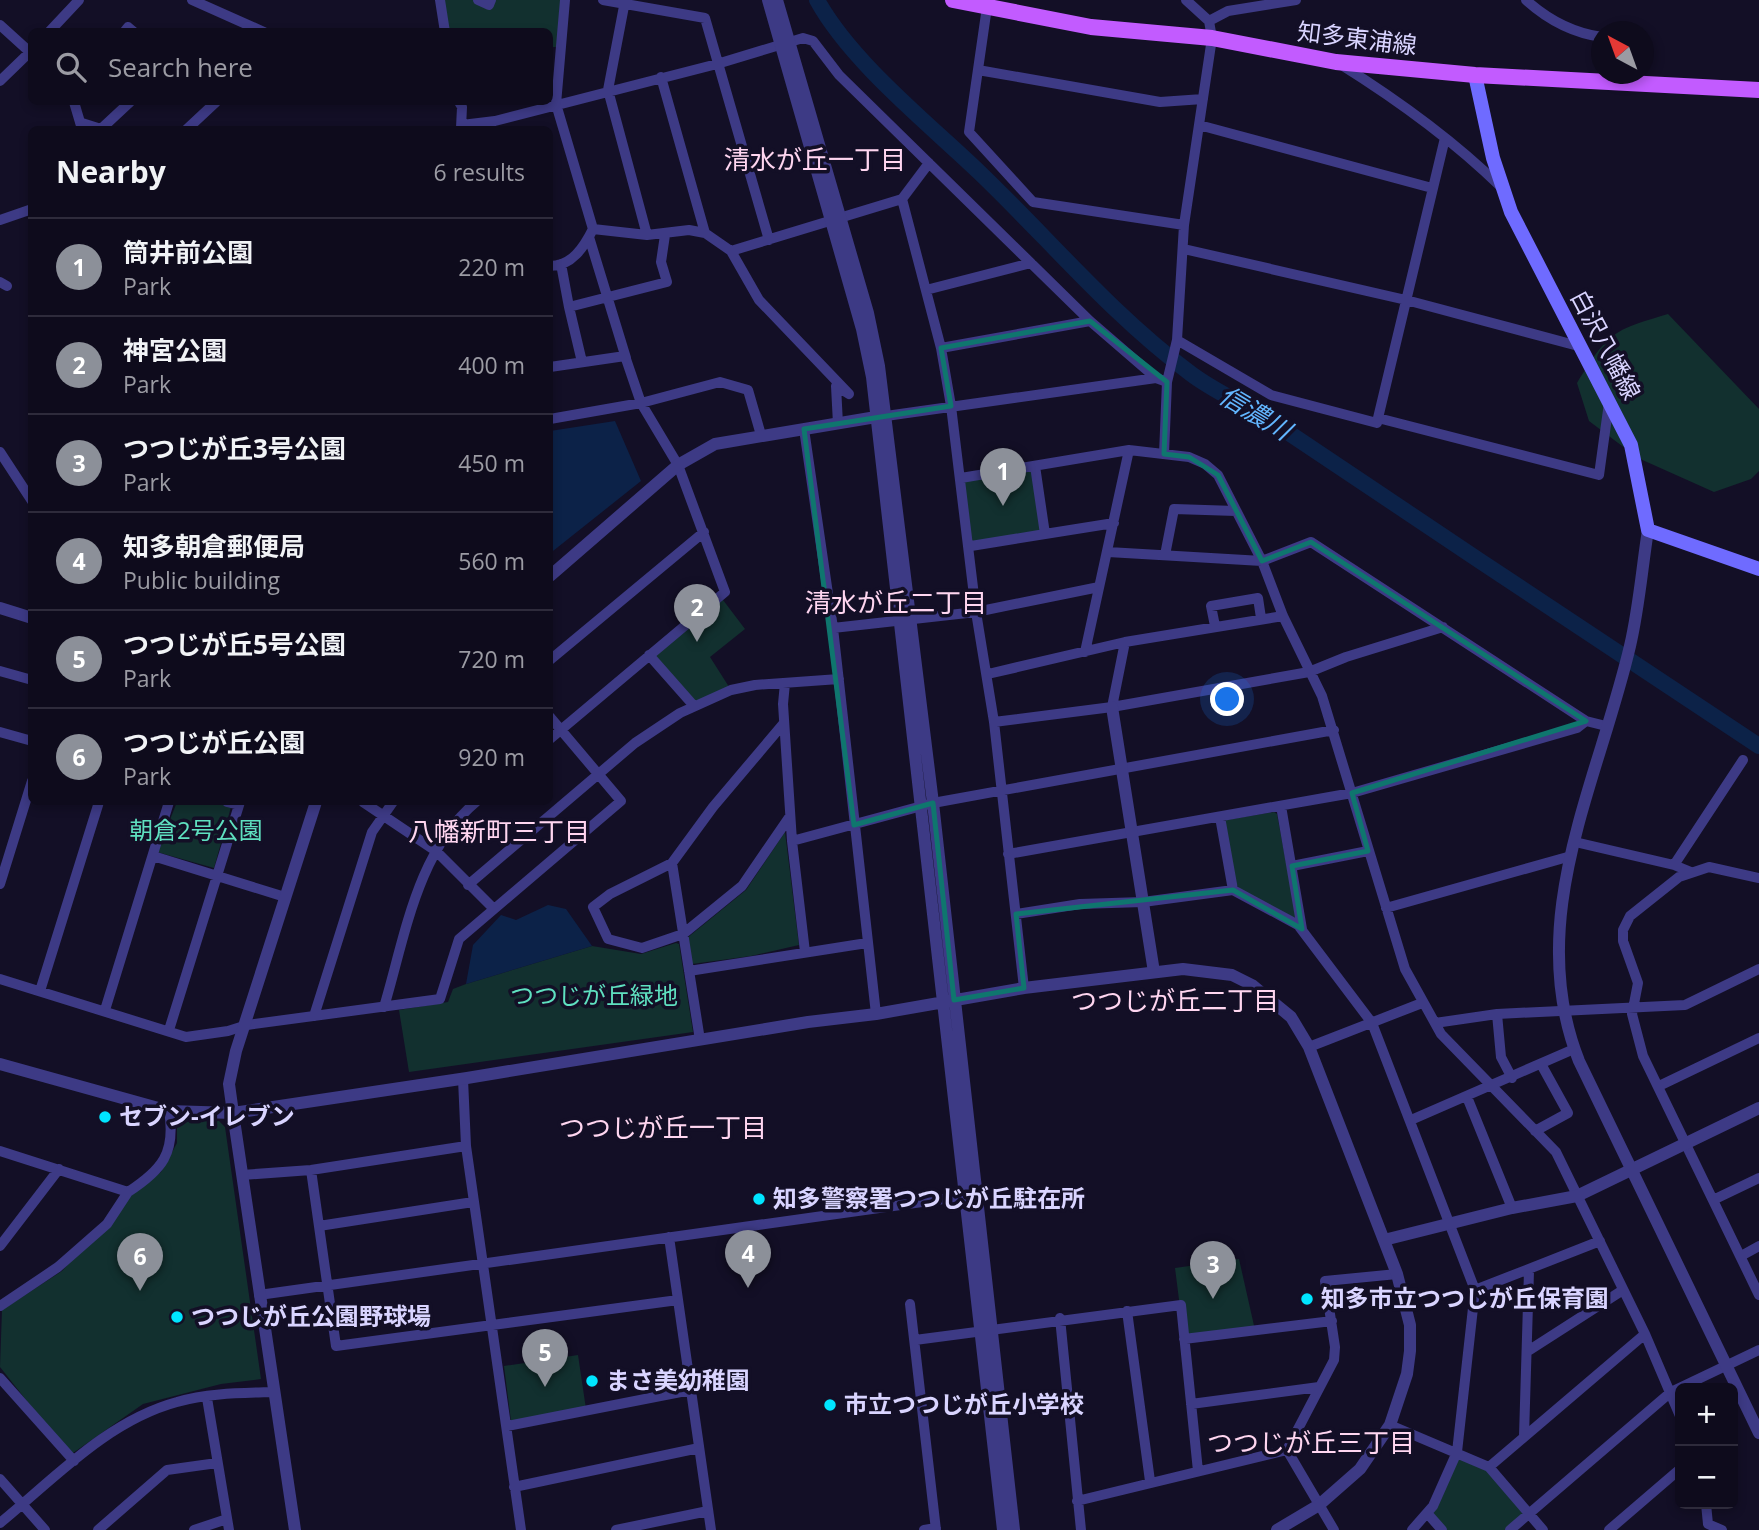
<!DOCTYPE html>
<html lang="en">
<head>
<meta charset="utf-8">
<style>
  :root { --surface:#0e0b1c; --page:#171425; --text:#f1f3f6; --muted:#9b9ba3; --line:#2e2b3b; --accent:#8c9099 }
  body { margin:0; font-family:"Open Sans","Noto Sans JP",sans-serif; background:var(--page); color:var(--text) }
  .controls { position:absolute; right:21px; bottom:21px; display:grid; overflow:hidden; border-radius:10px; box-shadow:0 4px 10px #0003 }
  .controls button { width:63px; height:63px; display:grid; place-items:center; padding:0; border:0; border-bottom:2px solid var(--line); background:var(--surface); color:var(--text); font:35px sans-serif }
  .compass { position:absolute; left:1591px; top:21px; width:63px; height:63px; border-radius:50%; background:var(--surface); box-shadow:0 4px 10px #0003; rotate:319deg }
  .you { position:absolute; left:1228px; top:700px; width:24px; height:24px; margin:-18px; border:5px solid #fff; border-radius:50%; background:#1a73e8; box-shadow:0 0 0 10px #1a73e833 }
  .badge { display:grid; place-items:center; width:46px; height:46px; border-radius:50%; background:var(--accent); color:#fff; font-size:23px; font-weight:700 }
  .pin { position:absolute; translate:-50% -58px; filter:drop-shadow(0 2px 4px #0008) }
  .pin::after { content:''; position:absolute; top:37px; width:24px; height:21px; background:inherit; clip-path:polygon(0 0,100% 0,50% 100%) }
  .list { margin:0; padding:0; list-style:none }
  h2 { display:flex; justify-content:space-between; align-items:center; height:91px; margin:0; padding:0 28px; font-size:30px }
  h2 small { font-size:23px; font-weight:400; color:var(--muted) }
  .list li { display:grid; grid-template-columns:46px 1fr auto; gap:21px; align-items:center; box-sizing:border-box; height:98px; padding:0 28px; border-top:2px solid var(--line) }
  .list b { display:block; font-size:26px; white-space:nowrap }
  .list p { margin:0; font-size:23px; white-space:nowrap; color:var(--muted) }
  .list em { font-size:23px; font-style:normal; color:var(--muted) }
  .icon { flex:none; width:38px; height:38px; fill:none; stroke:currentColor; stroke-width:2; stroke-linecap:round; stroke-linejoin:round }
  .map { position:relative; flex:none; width:1759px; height:1530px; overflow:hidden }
  .search { position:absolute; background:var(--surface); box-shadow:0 4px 10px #0003; left:28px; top:28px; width:525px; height:77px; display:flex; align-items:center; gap:18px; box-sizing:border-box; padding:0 24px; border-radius:10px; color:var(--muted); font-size:26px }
  .panel { position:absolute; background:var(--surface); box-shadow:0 4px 10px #0003; left:28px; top:126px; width:525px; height:679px; border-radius:10px }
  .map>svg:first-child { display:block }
  .green { fill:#12302f }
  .water { fill:#0c2248 }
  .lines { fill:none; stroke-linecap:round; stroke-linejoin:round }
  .river { stroke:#0c2248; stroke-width:16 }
  .minor { stroke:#3d3a85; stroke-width:10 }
  .tertiary { stroke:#3d3a85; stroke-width:12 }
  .secondary { stroke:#6f6bff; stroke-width:14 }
  .primary { stroke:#c25bff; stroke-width:16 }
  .marked { fill:none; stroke:#0f766e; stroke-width:5; stroke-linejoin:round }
  .poi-dot { fill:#00e5ff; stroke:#130f26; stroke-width:2.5 }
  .labels { text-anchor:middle; stroke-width:7; stroke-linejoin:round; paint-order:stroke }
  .street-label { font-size:24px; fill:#d9d4ff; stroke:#130f26 }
  .park-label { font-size:24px; fill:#5fe0c0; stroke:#130f26 }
  .poi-label { font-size:24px; font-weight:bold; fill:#d9d4ff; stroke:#130f26; text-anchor:start }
  .neighbourhood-label { font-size:26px; fill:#ffd6f0; stroke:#130f26 }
  .water-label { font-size:26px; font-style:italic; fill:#62b6ff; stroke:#130f26 }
</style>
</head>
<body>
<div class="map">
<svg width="1759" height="1530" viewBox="0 0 1759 1530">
  <rect width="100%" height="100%" fill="#130f26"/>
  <path class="green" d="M440,0H565L561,47H550V32L445,31Z
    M1668,314L1759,409V471L1751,479L1714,492L1638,458L1589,421L1577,383C1609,332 1611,331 1668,314Z
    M1035,466L1045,534L971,546L961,478Z
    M720,596L745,629L710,657L731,690L694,706L649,655Z
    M177,802H211L231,807L214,868L157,852Z
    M1274,812L1277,814L1296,916L1294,918L1240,889L1235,883L1224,824L1226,820Z
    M785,832L799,945L751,956L692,964L687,938L746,890Z
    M676,943L679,944L693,1032L409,1072L399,1010L448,1002L453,989L466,984L592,946L641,954Z
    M219,1121L225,1127L261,1379L221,1384L143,1404L73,1453L42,1420L0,1367L2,1310L62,1271L131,1195L161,1172L177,1143V1122Z
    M1239,1259L1255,1330L1184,1339L1175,1268Z
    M578,1355L586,1409L511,1421L504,1366Z
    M1457,1452L1489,1467L1529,1514L1510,1530H1442L1427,1513Z"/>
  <path class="water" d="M615,421L641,481L553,551L550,547V431Z
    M548,905L566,909L592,946L466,984L473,945L501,915L516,920Z"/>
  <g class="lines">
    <path class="river" d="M817,0C851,62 928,123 979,172C1049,239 1112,315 1190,373C1216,393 1247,405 1274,423C1435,532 1597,638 1759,746"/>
    <path class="minor" d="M192,0L264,32
      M440,0L445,32
      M478,0L489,5L491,0
      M603,0L705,18L769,240
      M1526,0C1547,19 1573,33 1602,37
      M625,1L608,90L647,235
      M987,7L969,132L1033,202L1184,225
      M1209,21L1228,11L1296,0
      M0,25L32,54
      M49,32L79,0
      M124,32L128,27L134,32
      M1340,64C1396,99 1454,141 1501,187
      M978,70L1160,102L1203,99
      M661,77L705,233
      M0,81L32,50
      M74,102L82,129
      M459,102L462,107L461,128
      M82,123L101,129L130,102
      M462,125L495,121L717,64L803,38L813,41L839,75L1090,321L1156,378L1167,382
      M1199,125L1432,188
      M186,130L216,102
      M902,199L941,348L951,406L976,612L994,722L1024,988
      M0,220L32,209
      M593,229L647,235L689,230L705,233L731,251L759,300L849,394L836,386L838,424
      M589,237L626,358
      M1184,249L1406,300L1582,347
      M731,251L902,199L929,163
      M561,264L569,307L667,282L661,262L665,235
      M550,266C572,266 584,247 593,229L556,104L565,0
      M0,282L7,286
      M926,290L1031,263
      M569,307L582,362
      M1177,340L1271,395L1377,423L1378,418L1599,475L1609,403
      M941,348L1090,321
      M550,367L625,356L641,403L678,465L725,592L550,739
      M886,416L1156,378
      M1378,418L1445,138
      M550,419L641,403L720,382L748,390L761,435
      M804,429L833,628L876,1014
      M0,452L32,501
      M1164,454L1167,382L1177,340L1184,225L1212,38L1209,21L1186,0
      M961,478L1129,450L1189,457L1205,464L1218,475L1262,561L1283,616L1322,696L1405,969L1441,1034L1556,1152L1645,1334L1680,1416
      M1045,534L1114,523
      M971,546L1045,534L1035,466
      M1108,552L1262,561L1311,542L1586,721L1606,726
      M1165,555L1174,509L1236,511
      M1215,626L1211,606L1258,598L1261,618
      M833,628L976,612L1099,587
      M1085,652L1129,450
      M649,655L694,706
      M550,660L704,532
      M0,671L32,680
      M988,674L1125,642L1283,616
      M785,683L783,704L792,841L805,952
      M1112,707L1125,642
      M994,722L1112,707L1309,672L1346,657L1443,627
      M784,723L713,807L672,863L610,894L593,907L608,939L642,948L683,934L742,886L790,816
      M0,732L32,741
      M227,802L239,805
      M363,802L436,851L494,909
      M1281,806L1302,929
      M1220,817L1233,890
      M792,841L933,803L1334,730
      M1575,842L1674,865L1691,872
      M1008,854L1352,793L1577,728L1586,721
      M153,856L285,897
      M672,863L700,1040
      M1674,865L1743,760
      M1292,866L1368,851
      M1759,878L1709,867L1679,877L1630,916L1623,930V941L1638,983L1632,1014L1643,1056L1759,1295
      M0,884L32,781
      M468,885L635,743L680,713L731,690L755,685L839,679
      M1386,908L1571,856
      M1016,914L1080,904L1143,902L1233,890L1298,925L1372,1023L1475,1290L1457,1452L1433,1506L1412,1530
      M689,971L867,943
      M0,979L186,1037L228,1031L247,1025L440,999L459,939L621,801L550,717
      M40,991L99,802
      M384,1007C405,937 417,851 476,802
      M105,1010L169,802
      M1497,1014L1501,1057L1512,1078
      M314,1016L372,832L393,802
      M1435,1023L1497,1014L1685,1005L1759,969
      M169,1030L240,802
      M1309,1047L1422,1003
      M463,1079L466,1146L521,1530
      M1659,1086L1759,1038
      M1467,1097L1512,1208
      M1411,1120L1574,1049
      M1535,1131L1568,1113L1541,1064
      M0,1151L128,1192C162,1170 176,1153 169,1111
      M311,1170L336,1346L678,1300
      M242,1175L311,1170L466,1146
      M1713,1200L1759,1178
      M319,1226L473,1202
      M669,1237L711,1530
      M0,1246L59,1169
      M1741,1256L1759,1246
      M1475,1290L1600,1241
      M259,1295L972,1195
      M910,1304L936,1530
      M0,1306L58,1267L107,1224L128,1192
      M1127,1311L1150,1481
      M1060,1318L1081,1530
      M1184,1339L1332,1321
      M915,1340L1181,1305L1198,1471
      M1528,1351L1623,1290
      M0,1378L74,1461
      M207,1398L229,1530
      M1191,1404L1319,1387
      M1390,1425L1489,1467L1543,1530
      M507,1426L691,1390
      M1524,1436L1529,1271
      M1287,1450L1334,1530
      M1489,1467L1645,1334
      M0,1479L45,1530
      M514,1487L699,1448
      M1077,1501L1287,1450L1334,1360L1335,1347L1325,1281L1397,1274
      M1706,1504L1708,1524
      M1427,1513L1442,1530
      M0,1523C54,1479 107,1421 177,1402C207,1393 242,1393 274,1392
      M1708,1524L1722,1530
      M98,1530L167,1470L217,1463
      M194,1530L227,1519
      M616,1530L708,1511
      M924,1530L936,1528
      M1510,1530L1671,1392L1759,1350
      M1609,1530L1680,1469"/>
    <path class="tertiary" d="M768,0L862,329L872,377L1003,1530
      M777,0L868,313L879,366L933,803L1014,1530
      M1648,530C1642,568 1639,608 1630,646C1598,783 1523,920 1579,1061L1759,1433
      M550,576L678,465L715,444L882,416
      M0,608L32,618
      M1112,707L1154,972
      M316,802L236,1051L229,1084L233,1113L467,1078L808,1022L876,1014L1024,988L1183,969L1232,975L1252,985L1291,1017L1309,1047L1397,1274L1410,1325V1351L1407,1374L1390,1425L1360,1469L1319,1505L1277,1530
      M0,1064L169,1111L233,1113L295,1530
      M1384,1240L1512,1208L1577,1196L1759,1108"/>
    <path class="secondary" d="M1475,75L1493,158L1511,212L1631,445L1648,530L1759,569"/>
    <path class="primary" d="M953,0L1091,27L1212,38L1336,62L1475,75L1759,90"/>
  </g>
  <path class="marked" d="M1090,321L1167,382L1164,454L1189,457L1218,475L1262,561L1311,542L1586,721L1352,793L1368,851L1292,866L1302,929L1233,890L1016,914L1024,988L954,1000L933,803L854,825L804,429L951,406L941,348Z"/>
  <g class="poi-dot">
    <circle cx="105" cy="1117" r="7"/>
    <circle cx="759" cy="1199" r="7"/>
    <circle cx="1307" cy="1299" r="7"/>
    <circle cx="177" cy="1317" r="7"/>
    <circle cx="592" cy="1381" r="7"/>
    <circle cx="830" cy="1405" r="7"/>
  </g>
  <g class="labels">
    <g class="street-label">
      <text transform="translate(1357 39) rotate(7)" y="8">知多東浦線</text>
      <text transform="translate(1605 345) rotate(62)" y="8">白沢八幡線</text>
    </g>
    <g class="park-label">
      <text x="196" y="839">朝倉2号公園</text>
      <text x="594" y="1004">つつじが丘緑地</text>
    </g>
    <g class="poi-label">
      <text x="119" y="1125">セブン-イレブン</text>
      <text x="773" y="1207">知多警察署つつじが丘駐在所</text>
      <text x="1321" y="1307">知多市立つつじが丘保育園</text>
      <text x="191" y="1325">つつじが丘公園野球場</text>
      <text x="606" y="1389">まさ美幼稚園</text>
      <text x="844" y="1413">市立つつじが丘小学校</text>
    </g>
    <g class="neighbourhood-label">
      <text x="815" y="169">清水が丘一丁目</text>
      <text x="896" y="612">清水が丘二丁目</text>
      <text x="499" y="841">八幡新町三丁目</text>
      <text x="1175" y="1010">つつじが丘二丁目</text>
      <text x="663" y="1137">つつじが丘一丁目</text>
      <text x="1311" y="1452">つつじが丘三丁目</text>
    </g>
    <g class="water-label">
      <text transform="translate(1255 413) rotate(31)" y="9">信濃川</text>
    </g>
  </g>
</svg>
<div class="controls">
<button>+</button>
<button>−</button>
</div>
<svg class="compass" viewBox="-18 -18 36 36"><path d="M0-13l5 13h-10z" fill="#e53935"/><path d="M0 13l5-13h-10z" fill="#9b9ba3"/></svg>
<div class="you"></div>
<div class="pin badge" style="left:1003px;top:506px">1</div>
<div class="pin badge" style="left:697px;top:642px">2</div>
<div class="pin badge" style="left:1213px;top:1299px">3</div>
<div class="pin badge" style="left:748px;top:1288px">4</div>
<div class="pin badge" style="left:545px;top:1387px">5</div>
<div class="pin badge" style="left:140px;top:1291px">6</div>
<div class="search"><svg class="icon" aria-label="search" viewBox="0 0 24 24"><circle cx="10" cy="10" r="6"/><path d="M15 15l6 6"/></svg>Search here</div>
<section class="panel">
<h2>Nearby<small>6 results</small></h2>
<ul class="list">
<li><span class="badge">1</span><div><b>筒井前公園</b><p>Park</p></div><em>220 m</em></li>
<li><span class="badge">2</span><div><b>神宮公園</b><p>Park</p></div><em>400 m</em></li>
<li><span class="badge">3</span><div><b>つつじが丘3号公園</b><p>Park</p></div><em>450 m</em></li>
<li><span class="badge">4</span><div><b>知多朝倉郵便局</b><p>Public building</p></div><em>560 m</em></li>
<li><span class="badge">5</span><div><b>つつじが丘5号公園</b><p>Park</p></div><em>720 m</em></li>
<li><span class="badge">6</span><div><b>つつじが丘公園</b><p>Park</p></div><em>920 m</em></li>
</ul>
</section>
</div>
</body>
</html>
